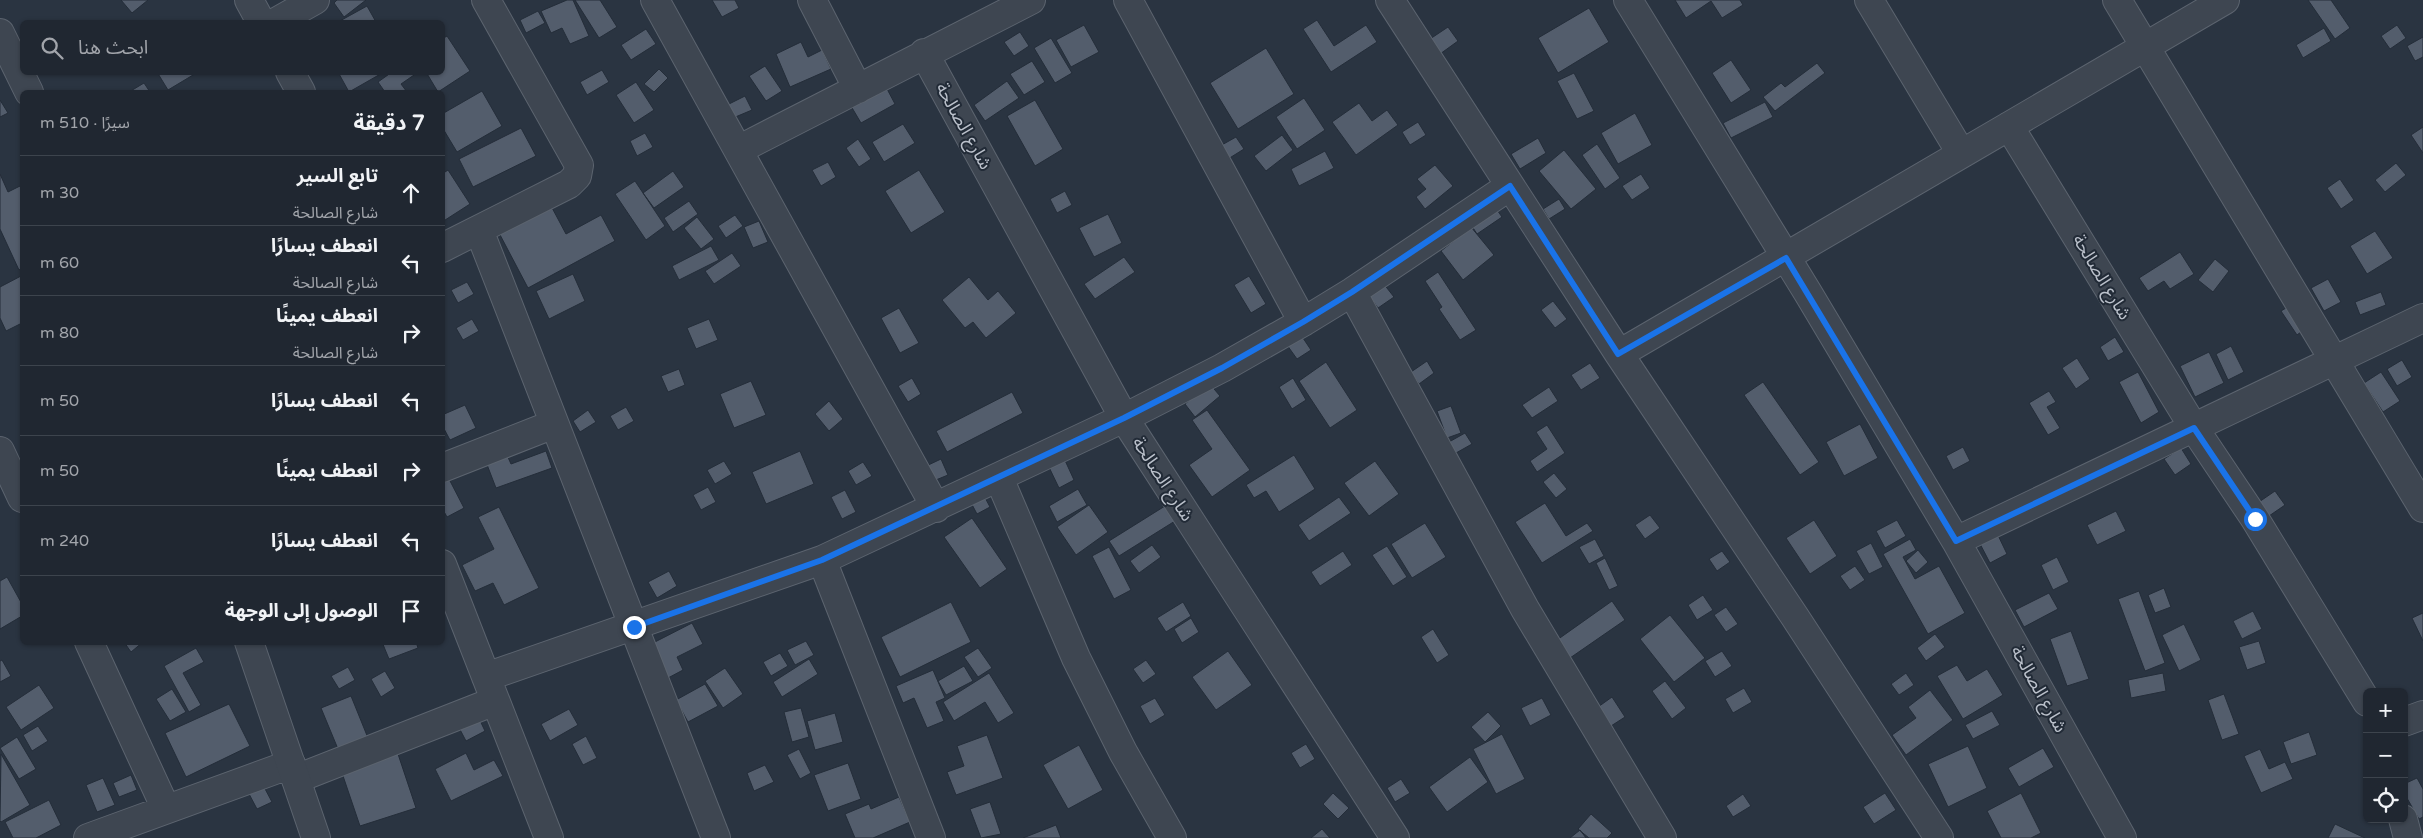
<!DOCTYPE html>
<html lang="ar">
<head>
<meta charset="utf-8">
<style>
  :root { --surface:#202731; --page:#282f39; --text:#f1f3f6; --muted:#a2a5ab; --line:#3d444d }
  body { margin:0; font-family:"Varela Round","Noto Sans Arabic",sans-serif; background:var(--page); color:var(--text); direction:rtl }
  .controls { position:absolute; right:15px; bottom:15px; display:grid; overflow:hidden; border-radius:8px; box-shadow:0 1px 4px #0004 }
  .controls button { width:45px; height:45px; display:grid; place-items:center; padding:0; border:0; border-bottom:1px solid var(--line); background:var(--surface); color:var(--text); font:25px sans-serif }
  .stop { position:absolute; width:15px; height:15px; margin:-11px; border:4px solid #1a73e8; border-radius:50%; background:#fff }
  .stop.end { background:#1a73e8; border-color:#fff; box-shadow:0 1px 5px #0008 }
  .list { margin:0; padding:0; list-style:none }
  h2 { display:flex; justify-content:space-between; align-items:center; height:65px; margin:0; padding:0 20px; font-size:21px }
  h2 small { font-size:16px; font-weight:400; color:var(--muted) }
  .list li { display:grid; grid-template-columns:32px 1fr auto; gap:15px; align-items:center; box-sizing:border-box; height:70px; padding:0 20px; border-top:1px solid var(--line) }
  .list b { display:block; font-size:19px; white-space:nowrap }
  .list p { margin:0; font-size:16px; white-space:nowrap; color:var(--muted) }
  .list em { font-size:16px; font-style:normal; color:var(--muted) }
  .icon { flex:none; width:28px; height:28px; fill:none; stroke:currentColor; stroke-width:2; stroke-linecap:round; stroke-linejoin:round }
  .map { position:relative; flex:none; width:2423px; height:838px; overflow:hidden; direction:ltr }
  .search { position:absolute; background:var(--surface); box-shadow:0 1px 4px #0004; left:20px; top:20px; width:425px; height:55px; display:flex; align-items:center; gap:12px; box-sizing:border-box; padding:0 18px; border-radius:8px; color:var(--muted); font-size:19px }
  .panel { position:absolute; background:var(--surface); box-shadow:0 1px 4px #0004; left:20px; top:90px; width:425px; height:555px; border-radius:8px; direction:rtl }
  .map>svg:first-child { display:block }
  .building { fill:#535d6c; stroke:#242d39 }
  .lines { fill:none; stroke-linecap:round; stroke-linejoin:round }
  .minor-casing { stroke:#5c646f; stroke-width:30 }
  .tertiary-casing { stroke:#5c646f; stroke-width:30 }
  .minor { stroke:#3e4651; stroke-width:28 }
  .tertiary { stroke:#3e4651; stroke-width:28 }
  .route { stroke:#1a73e8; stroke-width:6 }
  .labels { text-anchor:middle; stroke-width:4; stroke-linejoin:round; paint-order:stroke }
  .street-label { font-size:18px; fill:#bbc1cb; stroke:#222b37 }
</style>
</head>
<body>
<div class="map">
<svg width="2423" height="838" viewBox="0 0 2423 838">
  <rect width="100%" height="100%" fill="#2a3441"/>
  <path class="building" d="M121,0H148L132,13Z
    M337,0H366L344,17L334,3Z
    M567,0H573L589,36L570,44L562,28L551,33L541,11Z
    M575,0H600L617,27L599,38Z
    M712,0H735L739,8L722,17Z
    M1675,0H1740L1743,5L1722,18L1711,1L1686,18Z
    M2308,0H2331L2350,28L2335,39Z
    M367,6L376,22H338Z
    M1589,8L1609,42L1558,73L1538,38Z
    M538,11L545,23L526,33L520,20Z
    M1317,20L1334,46L1366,25L1377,42L1331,72L1303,29Z
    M1084,25L1099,52L1071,67L1056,40Z
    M2397,25L2406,38L2390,49L2381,36Z
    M1448,27L1458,41L1440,54L1430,39Z
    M2324,28L2331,41L2303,58L2296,45Z
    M646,29L656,44L631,60L621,45Z
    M1020,32L1029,46L1014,56L1004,42Z
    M447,36L470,71L438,92L426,72H442V39Z
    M2423,37V57L2415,61L2407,46Z
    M1051,38L1072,73L1055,83L1034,48Z
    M801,42L808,57L822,50L831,69L790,87L776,54Z
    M1266,48L1294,94L1238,129L1210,83Z
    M1731,60L1751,90L1731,103L1712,73Z
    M1032,61L1045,82L1024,95L1010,74Z
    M1817,63L1825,73L1775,111L1763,97L1781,83L1785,87Z
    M765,66L782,91L766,101L749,76Z
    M659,69L668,78L654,92L644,84Z
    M602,70L609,82L587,95L580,82Z
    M157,72H198L168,90Z
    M338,72H384L349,92Z
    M392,72H412L414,75L401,84L407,92H385L378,82Z
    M1574,73L1594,111L1577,119L1557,81Z
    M1007,81L1019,98L985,121L974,105Z
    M636,82L654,110L634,123L616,95Z
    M144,83L150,92H129Z
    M886,87L895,104L861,123L851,106Z
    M482,91L502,126L457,152L442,127V114Z
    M745,96L752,110L733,118L727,105Z
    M1304,98L1325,130L1297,149L1276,117Z
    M0,100L8,113L0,117Z
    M1035,100L1063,149L1035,166L1007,116Z
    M1765,102L1773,117L1731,138L1723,123Z
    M1359,103L1372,121L1387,110L1398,125L1356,155L1332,122Z
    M1635,113L1652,145L1618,164L1601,133Z
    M1418,122L1426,135L1410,145L1402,132Z
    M903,124L915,143L884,162L872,142Z
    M2423,127V153L2411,135Z
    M521,128L536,156L473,187L459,159Z
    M645,133L653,147L637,156L630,141Z
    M1282,135L1293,150L1266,171L1254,156Z
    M1236,137L1244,149L1228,159L1220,146Z
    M1538,138L1546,153L1520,169L1511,154Z
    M858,139L871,159L859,167L846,148Z
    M1597,144L1620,178L1605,189L1582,155Z
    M1564,150L1596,189L1571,209L1539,171Z
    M1325,151L1334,168L1299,186L1291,169Z
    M828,162L836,177L821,186L812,170Z
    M2396,163L2406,175L2385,192L2375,180Z
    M1435,165L1453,186L1425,209L1416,197L1426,189L1417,179Z
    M448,170L470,204L442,222V174Z
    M919,170L945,212L911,233L885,191Z
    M673,171L684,187L654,208L643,193Z
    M0,174L8,192L20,186L22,191V268L19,270L0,229Z
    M1641,174L1650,188L1632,200L1622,186Z
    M2340,179L2354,200L2341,209L2327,188Z
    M635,181L665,226L646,240L615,194Z
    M1065,191L1072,205L1057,213L1050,199Z
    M1559,199L1565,209L1549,219L1543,209Z
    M689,201L698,214L673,232L664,218Z
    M550,204L566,234L601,215L615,241L528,288L498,231Z
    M1495,207L1502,217L1477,234L1470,223Z
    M1108,214L1122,243L1094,257L1079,228Z
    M735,215L743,226L726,238L718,226Z
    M697,217L714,239L701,249L684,228Z
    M759,221L768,242L753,248L744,227Z
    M1471,227L1494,255L1463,280L1441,251Z
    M2375,231L2393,258L2367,274L2350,246Z
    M711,246L719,260L679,280L672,266Z
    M2180,252L2194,274L2170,289L2164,281L2148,291L2139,278Z
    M732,253L741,266L714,284L705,271Z
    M1124,257L1135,272L1095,299L1084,284Z
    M2215,259L2229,271L2213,292L2198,280Z
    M1438,272L1476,330L1460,340L1439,309L1442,307L1425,281Z
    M573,274L585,301L549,319L536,291Z
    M21,276L22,323L6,331L0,318V287Z
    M1249,276L1266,304L1251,313L1234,285Z
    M969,277L988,300L998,291L1016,313L986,338L973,322L965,328L942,300Z
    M2328,279L2341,302L2324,311L2311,288Z
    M467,282L474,294L458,303L451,290Z
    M1383,283L1394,297L1378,308L1368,294Z
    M2381,292L2386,305L2360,315L2355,302Z
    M1553,301L1567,319L1555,328L1541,310Z
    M2291,305L2306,328L2297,335L2281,311Z
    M899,308L919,343L900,353L881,318Z
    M472,319L479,331L463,340L456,328Z
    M709,319L718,340L696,349L687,328Z
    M1301,335L1311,350L1297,359L1287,345Z
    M2115,337L2124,352L2108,361L2100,347Z
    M2231,346L2244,372L2228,380L2216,354Z
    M2209,352L2224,383L2195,397L2180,366Z
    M2077,358L2090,379L2076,389L2062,368Z
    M2402,360L2412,377L2397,386L2387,369Z
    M1427,361L1434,373L1419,384L1411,372Z
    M1326,362L1357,410L1330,428L1299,381Z
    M1590,363L1600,378L1581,390L1571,375Z
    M679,369L685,385L668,392L661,376Z
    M2138,372L2159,412L2141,423L2119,382Z
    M2381,372L2400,401L2383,412L2364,383Z
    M912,378L921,394L908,402L898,386Z
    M1293,378L1306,400L1292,409L1279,387Z
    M751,381L766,415L734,428L720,394Z
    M1763,382L1819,462L1800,475L1744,395Z
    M1209,383L1220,396L1195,417L1185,404Z
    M1549,387L1558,401L1532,418L1522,405Z
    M2049,391L2056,402L2047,407L2060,428L2048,435L2029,403Z
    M1012,392L1023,413L947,452L936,431Z
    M829,401L843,419L829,431L815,414Z
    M465,405L476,428L450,440L442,425V415Z
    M1451,406L1461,433L1447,438L1437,411Z
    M626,407L634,421L618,430L610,416Z
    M588,410L596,422L580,432L573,421Z
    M1207,410L1250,470L1212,497L1189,465L1212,449L1192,420Z
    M1860,424L1878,458L1844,476L1826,442Z
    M1547,425L1565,453L1537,472L1530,461L1547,449L1536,432Z
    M1465,433L1472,444L1456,453L1449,442Z
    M1963,447L1970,461L1953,470L1946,456Z
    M2181,448L2191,464L2175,475L2164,459Z
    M546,451L552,468L496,488L486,462L507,455L511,464Z
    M800,451L814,484L766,504L752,472Z
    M1294,455L1315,489L1279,512L1266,491L1254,498L1246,485Z
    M1063,456L1074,480L1059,488L1047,463Z
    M941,459L948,475L931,482L924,467Z
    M724,461L732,474L715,484L707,470Z
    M1375,461L1399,494L1369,516L1344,483Z
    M863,462L872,476L856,485L848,471Z
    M1554,473L1567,489L1556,498L1543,482Z
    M448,477L464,508L447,517L442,508V480Z
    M708,487L716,502L701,510L693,495Z
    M1078,489L1087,505L1057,522L1049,506Z
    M845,490L856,512L842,519L831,497Z
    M981,490L990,507L977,514L968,497Z
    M2275,491L2285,505L2269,516L2259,502Z
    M1339,497L1351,513L1309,541L1298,525Z
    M1545,503L1566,536L1587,523L1593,531L1542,563L1515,522Z
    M1089,505L1108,532L1076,555L1057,527Z
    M1165,506L1175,521L1119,556L1109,541Z
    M499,507L539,588L504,605L493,583L475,591L462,565L494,549L478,517Z
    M2116,511L2126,531L2097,545L2087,525Z
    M1650,515L1660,528L1645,539L1635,525Z
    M972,518L1007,569L980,588L944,537Z
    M1814,520L1837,556L1810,574L1786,538Z
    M1897,520L1906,536L1885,548L1876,531Z
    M1425,523L1446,557L1412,578L1391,544Z
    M1995,529L2007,554L1990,563L1977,538Z
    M1595,539L1604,556L1589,564L1579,547Z
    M1910,539L1916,550L1903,557L1915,579L1939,566L1965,613L1928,634L1883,554Z
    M1871,543L1883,567L1869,574L1856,551Z
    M1152,545L1161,557L1139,573L1130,561Z
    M1387,546L1407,577L1393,586L1372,555Z
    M1109,547L1131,590L1114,599L1092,556Z
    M1918,550L1928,562L1916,573L1906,561Z
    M1343,551L1352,565L1320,586L1311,572Z
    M1722,551L1730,562L1717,571L1709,559Z
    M2057,557L2069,582L2053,590L2041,565Z
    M1605,558L1618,586L1609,590L1596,563Z
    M1855,566L1865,580L1850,590L1840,576Z
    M669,571L677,586L657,598L648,582Z
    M7,577L22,604V616L0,629V581Z
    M2164,588L2171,607L2155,613L2148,595Z
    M2139,591L2165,663L2145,671L2118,599Z
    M2049,593L2058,609L2024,627L2015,610Z
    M1703,595L1713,610L1697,620L1688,605Z
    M1612,601L1625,620L1570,658L1557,640Z
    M951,602L971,642L900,677L881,637Z
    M1183,602L1191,616L1166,632L1157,618Z
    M1726,607L1738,624L1726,632L1714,615Z
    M2253,611L2262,629L2242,639L2233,621Z
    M2423,613V641L2412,618Z
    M1670,615L1705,658L1674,682L1640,639Z
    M1191,618L1199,632L1182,643L1174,629Z
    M692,623L703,644L677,657L683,670L668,678L651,644Z
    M2184,624L2201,660L2179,671L2162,635Z
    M1433,629L1449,655L1437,663L1421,637Z
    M2071,631L2089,679L2067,686L2050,639Z
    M1935,634L1945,647L1926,661L1917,648Z
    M806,641L814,655L795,665L787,650Z
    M2259,641L2266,663L2247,670L2239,647Z
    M124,642H143L131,652Z
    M382,642H416L418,648L389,659Z
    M196,648L204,662L183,673L201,705L189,712L164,666Z
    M978,648L992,668L978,677L964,657Z
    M1228,651L1252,685L1216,710L1192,677Z
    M1722,651L1732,666L1715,677L1705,661Z
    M780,653L788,666L771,676L763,662Z
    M809,659L818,674L782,697L773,682Z
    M2,660L11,676L0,682V661Z
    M1146,660L1156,674L1143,683L1133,669Z
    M1957,665L1967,681L1987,669L2003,695L1963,719L1937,676Z
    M964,666L973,681L946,695L938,681Z
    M348,667L355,680L339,689L331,676Z
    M725,668L743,694L723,708L705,681Z
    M933,670L945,698L936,702L944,721L927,728L914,698L903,703L896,686Z
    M385,671L395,688L381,697L371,679Z
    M989,673L1014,713L998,723L985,702L954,721L943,702Z
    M1906,673L1914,685L1899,695L1891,684Z
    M2163,673L2166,691L2131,698L2128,680Z
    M1665,681L1686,708L1672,719L1652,691Z
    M705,684L718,706L688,722L676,700Z
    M39,685L54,708L21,730L6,707Z
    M1744,688L1752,702L1733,713L1725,699Z
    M172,689L186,712L170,721L156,699Z
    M1930,690L1953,720L1906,755L1892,735L1916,718L1908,707Z
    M2224,694L2239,734L2222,740L2208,700Z
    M351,696L368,738L338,749L321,708Z
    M1612,697L1625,717L1611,726L1598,707Z
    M1155,698L1165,715L1150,724L1140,706Z
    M1542,698L1551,715L1530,726L1521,708Z
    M229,704L250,746L186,777L165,733Z
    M801,708L809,737L792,742L784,712Z
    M569,709L578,725L550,741L541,724Z
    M475,710L485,731L466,741L455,720Z
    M1992,711L2000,725L1973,739L1965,725Z
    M1488,712L1501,726L1485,742L1471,727Z
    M835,713L843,742L815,750L807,721Z
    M38,726L48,741L32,751L23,735Z
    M2309,732L2317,755L2291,764L2283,742Z
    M1502,734L1525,779L1496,794L1473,749Z
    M987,735L1003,778L956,795L947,772L964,766L957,746Z
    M586,736L597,758L583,765L572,744Z
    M17,737L36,769L19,779L0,748Z
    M1306,744L1315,759L1300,768L1291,753Z
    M1079,745L1103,790L1068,809L1043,765Z
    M1968,746L1987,788L1948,807L1928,764Z
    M2043,748L2054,767L2019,787L2008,768Z
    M799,749L811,773L800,779L787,755Z
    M2260,749L2269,769L2285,762L2293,779L2261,793L2244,756Z
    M397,751L416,808L360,826L341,770Z
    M466,753L474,770L494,760L503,776L451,801L435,769Z
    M1,754L30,805L1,822L0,821Z
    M1470,757L1488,782L1447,812L1429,787Z
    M848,763L861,799L828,811L814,775Z
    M765,765L774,782L754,791L747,773Z
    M131,775L137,790L119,797L113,783Z
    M103,778L115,805L97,812L86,785Z
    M2417,778L2423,789V817L2419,819L2404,793V784Z
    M1401,779L1410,793L1395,802L1387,788Z
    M263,785L272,802L257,809L248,792Z
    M1333,793L1349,808L1338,819L1323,804Z
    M1885,793L1896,810L1874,824L1863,807Z
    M2021,793L2041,833L2031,838H2001L1987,811Z
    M1743,794L1751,806L1733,817L1726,806Z
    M899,797L910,822L873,838H855L845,814L869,804L871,809Z
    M49,800L61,825L36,838H13L5,822Z
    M990,802L1001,834L981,838L970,809Z
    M1591,814L1612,833L1607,838H1589L1578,829Z
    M2335,824L2365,838H2328Z
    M1056,825L1061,838H1023Z
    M1322,829L1330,838H1311Z
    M1580,830L1586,838H1570Z"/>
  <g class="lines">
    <g class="minor-casing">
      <path id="minor" d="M249,0L261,22
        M655,0L936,508
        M812,0L858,89
        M1128,0L1303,322
        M1390,0L1619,354L1795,617L1939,838
        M1628,0L1808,293L1956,541L2122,838
        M1869,0L1961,153
        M2117,0L2423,508
        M276,22L315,0
        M924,53L1124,418L1395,838
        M290,72L301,92
        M2009,126L2194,428L2255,519L2367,702
        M738,150L1031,0
        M479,230L716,838
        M442,248L569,184L577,176L579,165L486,0
        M1352,292L1525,609L1662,838
        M1619,354L2225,0
        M0,451L22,498
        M442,468L554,424
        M999,478L1076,658L1123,752L1172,838
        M1956,541L2423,318
        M822,560L931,838
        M442,564L549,838
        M89,642L166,809
        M486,677L822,560L1124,418L1222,368L1303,322L1352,292L1510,186
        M2404,722L2423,715
        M296,779L495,701
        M2403,819L2408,838
        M88,838L291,764"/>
    </g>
    <g class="tertiary-casing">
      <path id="tertiary" d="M0,33L29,92
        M249,642L316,838"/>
    </g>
    <use href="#minor" class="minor"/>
    <use href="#tertiary" class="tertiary"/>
  </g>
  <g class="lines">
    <path class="route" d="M634,627L822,560L1124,418L1222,368L1303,322L1352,292L1510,186L1618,354L1786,258L1956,541L2194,428L2255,519"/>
  </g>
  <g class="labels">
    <g class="street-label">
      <text transform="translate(964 126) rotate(61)" y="6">شارع الصالحة</text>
      <text transform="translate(2102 277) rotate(59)" y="6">شارع الصالحة</text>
      <text transform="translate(1163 479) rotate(57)" y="6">شارع الصالحة</text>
      <text transform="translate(2039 689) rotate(61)" y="6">شارع الصالحة</text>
    </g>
  </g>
</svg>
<div class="controls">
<button>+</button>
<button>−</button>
<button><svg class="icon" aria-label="locate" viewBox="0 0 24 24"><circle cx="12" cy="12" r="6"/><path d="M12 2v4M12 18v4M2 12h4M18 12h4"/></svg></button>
</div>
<div class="stop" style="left:2255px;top:519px"></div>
<div class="stop end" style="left:634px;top:627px"></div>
<div class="search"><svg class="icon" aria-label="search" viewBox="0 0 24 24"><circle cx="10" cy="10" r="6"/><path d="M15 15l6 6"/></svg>ابحث هنا</div>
<section class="panel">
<h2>7 دقيقة<small>سيرًا · 510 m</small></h2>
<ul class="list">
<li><svg class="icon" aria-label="ahead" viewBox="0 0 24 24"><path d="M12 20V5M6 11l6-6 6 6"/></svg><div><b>تابع السير</b><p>شارع الصالحة</p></div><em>30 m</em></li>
<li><svg class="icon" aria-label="left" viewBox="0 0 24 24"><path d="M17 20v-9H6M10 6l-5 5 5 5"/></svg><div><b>انعطف يسارًا</b><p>شارع الصالحة</p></div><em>60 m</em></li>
<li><svg class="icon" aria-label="right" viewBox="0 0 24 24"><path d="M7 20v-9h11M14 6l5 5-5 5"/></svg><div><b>انعطف يمينًا</b><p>شارع الصالحة</p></div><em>80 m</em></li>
<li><svg class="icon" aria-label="left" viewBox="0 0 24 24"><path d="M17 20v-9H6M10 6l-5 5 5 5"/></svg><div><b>انعطف يسارًا</b></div><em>50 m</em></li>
<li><svg class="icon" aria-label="right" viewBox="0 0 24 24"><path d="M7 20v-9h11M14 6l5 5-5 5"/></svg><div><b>انعطف يمينًا</b></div><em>50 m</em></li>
<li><svg class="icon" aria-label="left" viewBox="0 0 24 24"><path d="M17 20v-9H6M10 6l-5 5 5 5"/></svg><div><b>انعطف يسارًا</b></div><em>240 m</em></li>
<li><svg class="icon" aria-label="arrive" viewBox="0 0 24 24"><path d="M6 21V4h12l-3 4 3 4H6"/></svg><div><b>الوصول إلى الوجهة</b></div></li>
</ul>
</section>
</div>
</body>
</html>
